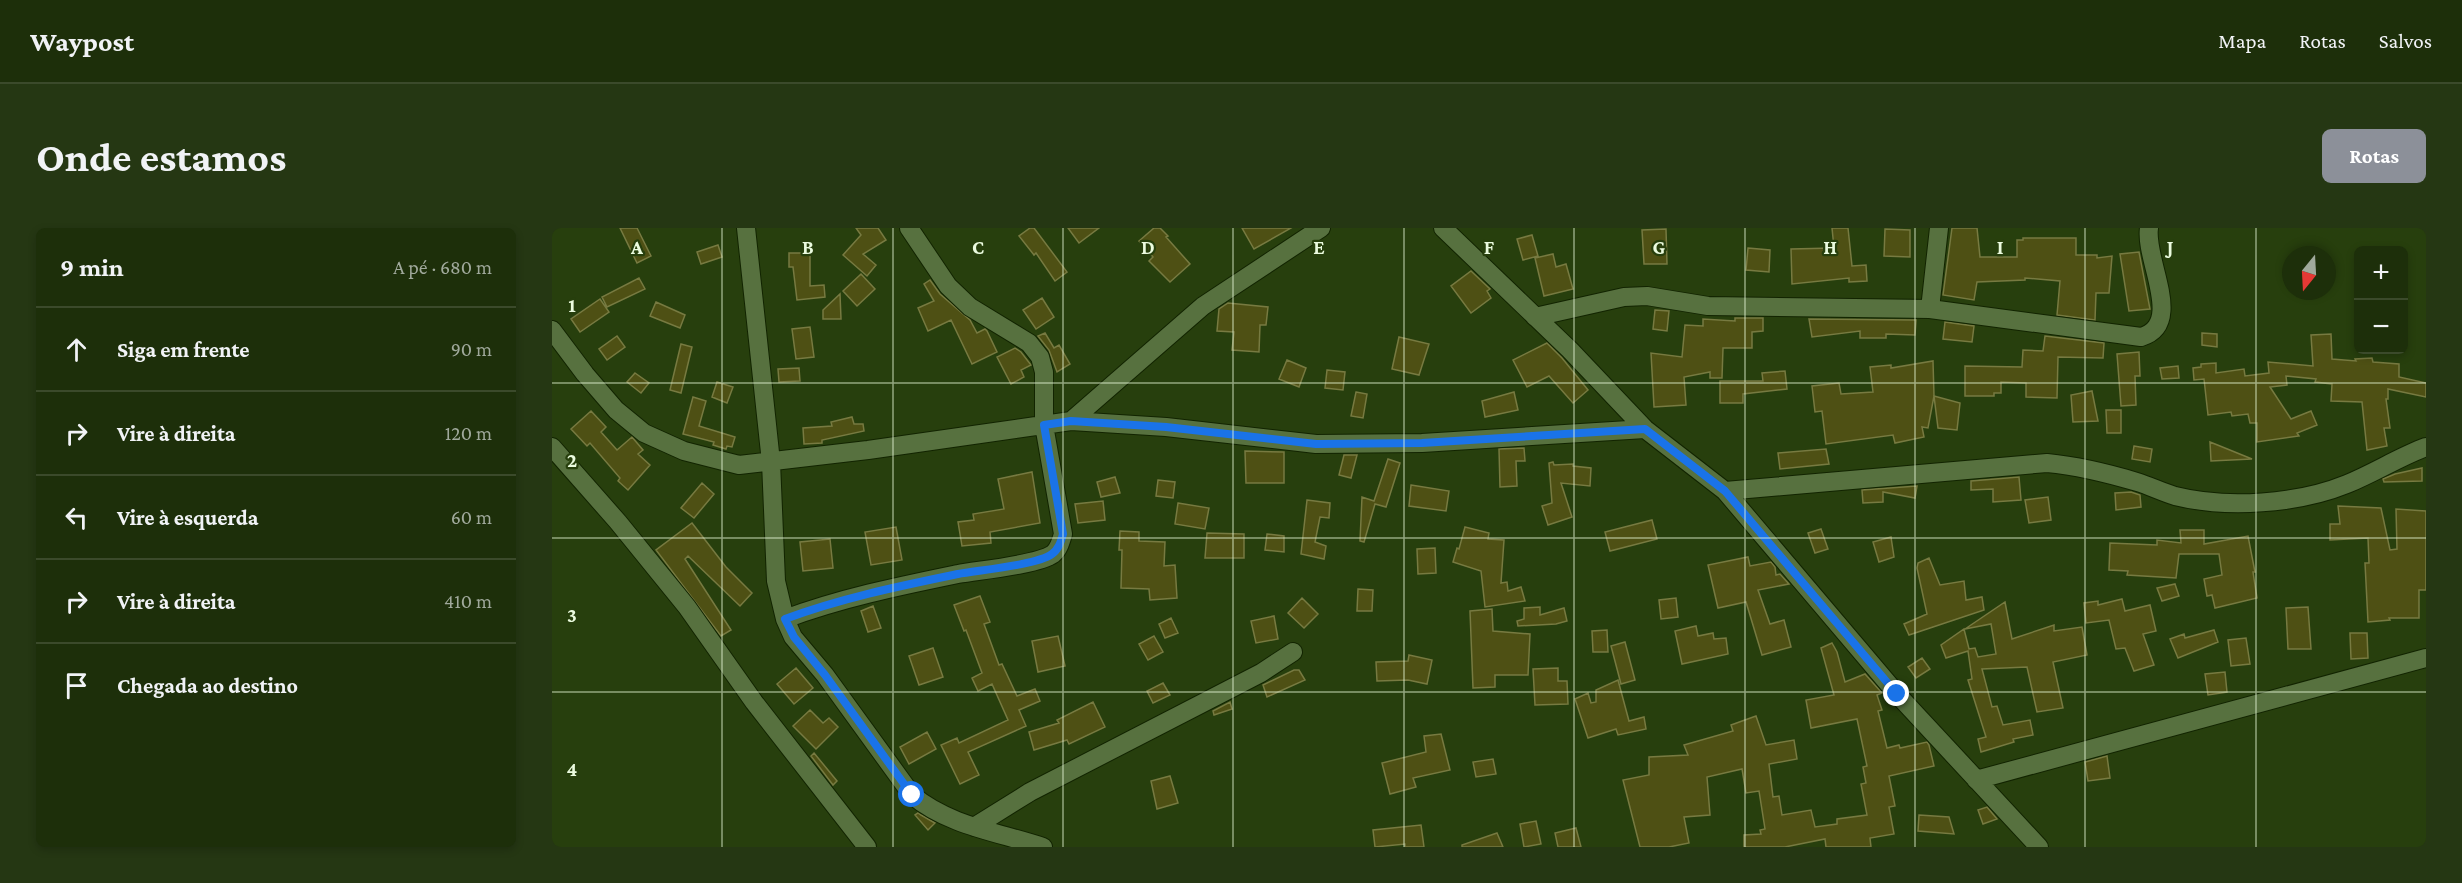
<!DOCTYPE html>
<html lang="pt">
<head>
<meta charset="utf-8">
<style>
  :root { --surface:#1d2f0a; --page:#253713; --text:#f1f3f6; --muted:#a0a99c; --line:#3b4a2b; --accent:#8c9099 }
  body { margin:0; font-family:"Crimson Pro",serif; background:var(--page); color:var(--text) }
  .controls { position:absolute; right:18px; top:18px; display:grid; overflow:hidden; border-radius:9px; box-shadow:0 3px 9px #0003 }
  .controls button { width:54px; height:54px; display:grid; place-items:center; padding:0; border:0; border-bottom:2px solid var(--line); background:var(--surface); color:var(--text); font:30px sans-serif }
  .compass { position:absolute; left:1730px; top:18px; width:54px; height:54px; border-radius:50%; background:var(--surface); box-shadow:0 3px 9px #0003; rotate:198deg }
  .stop { position:absolute; width:18px; height:18px; margin:-14px; border:4px solid #1a73e8; border-radius:50%; background:#fff }
  .stop.end { background:#1a73e8; border-color:#fff; box-shadow:0 2px 6px #0008 }
  .list { margin:0; padding:0; list-style:none }
  h2 { display:flex; justify-content:space-between; align-items:center; height:78px; margin:0; padding:0 24px; font-size:26px }
  h2 small { font-size:20px; font-weight:400; color:var(--muted) }
  .list li { display:grid; grid-template-columns:39px 1fr auto; gap:18px; align-items:center; box-sizing:border-box; height:84px; padding:0 24px; border-top:2px solid var(--line) }
  .list b { display:block; font-size:22px; white-space:nowrap }
  .list em { font-size:20px; font-style:normal; color:var(--muted) }
  .icon { flex:none; width:33px; height:33px; fill:none; stroke:currentColor; stroke-width:2; stroke-linecap:round; stroke-linejoin:round }
  .map { position:relative; flex:none; width:1874px; height:619px; overflow:hidden; border-radius:9px }
  header { display:flex; align-items:center; gap:36px; box-sizing:border-box; height:84px; padding:0 30px; background:var(--surface); border-bottom:2px solid var(--line) }
  header strong { font-size:28px }
  nav { display:flex; gap:33px; margin-inline-start:auto; font-size:21px }
  .intro { display:flex; align-items:center; justify-content:space-between; box-sizing:border-box; height:144px; padding:0 36px }
  h1 { margin:0; font-size:42px }
  .button { padding:15px 27px; border-radius:9px; background:var(--accent); color:#fff; font-size:21px; font-weight:700 }
  main { display:flex; gap:36px; padding:0 36px }
  aside { flex:1; background:var(--surface); border-radius:9px; box-shadow:0 3px 9px #0003 }
  .map>svg:first-child { display:block }
  .building { fill:#4e5014; stroke:#777a41; stroke-width:1.5 }
  .lines { fill:none; stroke-linecap:round; stroke-linejoin:round }
  .minor-casing { stroke:#122400; stroke-width:20 }
  .minor { stroke:#57713f; stroke-width:18 }
  .route { stroke:#1a73e8; stroke-width:8 }
  .grid { fill:none; stroke:#ebfbdf; stroke-width:1.5; stroke-opacity:0.55 }
  .grid-label { font-size:20px; text-anchor:middle; font-weight:bold; fill:#ebfbdf; stroke:#273f0d; stroke-width:4.5; stroke-linejoin:round; paint-order:stroke }
</style>
</head>
<body>
<header>
<strong>Waypost</strong>
<nav><a>Mapa</a><a>Rotas</a><a>Salvos</a></nav>
</header>
<div class="intro"><h1>Onde estamos</h1><a class="button">Rotas</a></div>
<main>
<aside>
<h2>9 min<small>A pé · 680 m</small></h2>
<ul class="list">
<li><svg class="icon" aria-label="ahead" viewBox="0 0 24 24"><path d="M12 20V5M6 11l6-6 6 6"/></svg><div><b>Siga em frente</b></div><em>90 m</em></li>
<li><svg class="icon" aria-label="right" viewBox="0 0 24 24"><path d="M7 20v-9h11M14 6l5 5-5 5"/></svg><div><b>Vire à direita</b></div><em>120 m</em></li>
<li><svg class="icon" aria-label="left" viewBox="0 0 24 24"><path d="M17 20v-9H6M10 6l-5 5 5 5"/></svg><div><b>Vire à esquerda</b></div><em>60 m</em></li>
<li><svg class="icon" aria-label="right" viewBox="0 0 24 24"><path d="M7 20v-9h11M14 6l5 5-5 5"/></svg><div><b>Vire à direita</b></div><em>410 m</em></li>
<li><svg class="icon" aria-label="arrive" viewBox="0 0 24 24"><path d="M6 21V4h12l-3 4 3 4H6"/></svg><div><b>Chegada ao destino</b></div></li>
</ul>
</aside>
<div class="map">
<svg width="1874" height="619" viewBox="0 0 1874 619">
  <rect width="100%" height="100%" fill="#273f0d"/>
  <path class="building" d="M68,0H85L99,28L85,35Z
    M304,0H326L334,12L311,26L324,37L315,48L291,27L309,7Z
    M478,0H482L515,44L503,53L484,25L482,27L467,8Z
    M516,0H547L527,15Z
    M602,0H608L616,8L614,9L638,36L618,54L597,33L601,29L587,13Z
    M690,0H739L702,21Z
    M1280,0H1296L1300,38L1314,37L1315,53L1297,54V50L1240,56L1239,21L1282,20Z
    M1400,0H1425L1428,29H1465V12H1471V10H1524V27H1545V30L1560,28L1557,65H1544L1543,92L1505,87L1508,53L1473,50V52L1425,54L1422,72L1391,67Z
    M1114,1L1115,36H1092L1090,2Z
    M1333,1L1358,2V29L1332,28Z
    M980,7L986,28L971,32L965,11Z
    M166,17L170,29L149,36L145,24Z
    M1196,20L1218,22L1217,44L1194,42Z
    M1587,24L1598,81L1577,83L1568,26Z
    M237,25H258V58L272,57L273,69L245,72L241,39H237Z
    M1001,26L1004,39L1014,36L1021,61L992,68L983,30Z
    M919,43L938,61L935,63L939,70L919,85L899,58Z
    M309,46L323,61L305,78L291,63Z
    M87,50L93,61L55,79L50,69Z
    M378,52L388,66L418,92L425,105L433,101L435,103L445,124L420,136L399,92L376,103L366,80L382,73L372,56Z
    M288,66L289,91H271V82Z
    M490,70L502,89L484,101L471,82Z
    M48,71L57,84L28,104L19,91Z
    M104,74L133,87L128,100L98,88Z
    M676,75L716,79L714,97H708L707,124L680,122L682,104L665,103L667,81Z
    M1103,82L1117,83L1115,103L1101,101Z
    M1183,90H1211V103L1200,104V120H1171L1170,150H1158V144L1132,149L1134,177L1102,179L1099,125L1130,129L1133,97L1151,98V91L1183,93Z
    M1257,91L1364,92L1363,107L1334,106V110H1308V103L1260,109Z
    M1393,94L1422,98L1420,114L1391,111Z
    M258,99L262,129L244,131L240,101Z
    M493,105L502,120L507,117L518,136L505,144L497,122L486,108Z
    M1650,105L1665,106V119L1650,117Z
    M1779,106L1780,131L1804,133L1803,131L1820,130L1821,134L1847,136V149L1874,155V169L1836,161V171H1834L1838,200H1832L1835,218L1815,222L1810,174L1779,173L1780,156L1763,154L1764,151L1734,148L1735,157L1718,159L1739,191L1759,183L1765,197L1745,205L1747,208L1705,214V195H1698L1696,186L1680,188L1679,184L1656,187L1652,151L1642,152L1641,140L1649,139V136L1664,135V145L1692,141L1693,148L1717,145L1716,134L1761,138L1759,107Z
    M65,108L73,119L55,132L47,121Z
    M1493,108L1552,115L1551,130L1506,129L1505,170L1474,169V155L1449,154V165H1442V168H1413V138L1470,139L1471,122L1491,123Z
    M847,109L877,116L867,147L840,141Z
    M995,115L1010,130L1036,162L1021,175L997,148L975,159L961,132Z
    M129,116L140,119L129,165L118,162Z
    M463,120L469,124L479,137L469,142L472,149L459,156L445,129Z
    M1587,124L1588,148H1583L1584,177L1569,178L1565,126Z
    M735,132L754,140L747,159L727,151Z
    M1381,133L1382,168L1376,200L1370,199L1372,209L1343,215L1341,207L1274,216L1270,183L1263,184L1260,158L1287,155L1289,166L1321,164L1318,139L1339,137V140Z
    M1626,138L1627,150L1610,151L1608,140Z
    M247,140L248,153L227,154L226,141Z
    M775,142L793,144L791,162L773,160Z
    M1233,143L1235,161L1191,166V175H1168V153H1211L1210,145Z
    M83,145L97,155L89,165L75,154Z
    M165,154L181,159L175,175L160,169Z
    M1540,163L1546,193L1521,194L1519,167Z
    M804,164L815,166L811,190L799,188Z
    M962,164L966,182L933,189L930,173Z
    M1382,168L1408,175L1405,202L1386,200Z
    M141,169L154,173L147,198L183,209L180,219L175,218L174,221L161,217L162,214L131,206Z
    M1554,182H1569V205H1555Z
    M39,183L54,199L49,204L65,222L80,209L91,222L86,226L98,237L76,262L66,253L68,250L38,215L35,218L19,201Z
    M300,189L302,196H311L312,203L270,212V215L252,216L251,200L280,198L279,194Z
    M1658,214L1668,218L1700,231L1659,233Z
    M1582,218L1600,221L1598,234L1580,231Z
    M972,220L973,233H964L965,258L948,259L947,221Z
    M1274,221L1277,236L1228,241L1226,225Z
    M693,223L732,224V255H694Z
    M792,227H805L799,250L787,247Z
    M836,231L848,235L834,279L823,276L812,314L808,313L810,269L822,273Z
    M1001,234L1002,237L1021,236V238L1039,240L1038,258L1009,255L1020,289L996,297L990,278L1000,275L997,235Z
    M1870,240V253L1832,254L1831,251L1843,246Z
    M480,244L488,295L438,304L439,315L410,318L406,294L422,292L421,286L452,281L446,251Z
    M563,249L568,265L549,269L545,254Z
    M1467,249L1469,272L1441,274V261L1419,262V253Z
    M606,252L623,254L621,270L604,268Z
    M150,255L162,266L142,290L129,280Z
    M859,257L897,263L894,283L857,278Z
    M1365,258L1363,270L1331,264V274L1311,275L1310,262Z
    M1579,264L1588,267L1589,279L1564,282L1563,265Z
    M1496,269L1499,292L1477,295L1473,272Z
    M755,272L778,275L777,290L768,289L763,314L774,318L772,331L749,326Z
    M551,273L553,292L526,295L523,276Z
    M626,275L657,280L653,301L623,296Z
    M1786,278L1829,280L1838,322L1845,321L1844,281L1874,283V362H1867V390H1837L1838,392L1816,394L1813,335H1817L1816,310L1778,312V296H1788Z
    M1100,292L1105,311L1058,323L1053,304Z
    M140,295L174,339L200,365L188,378L136,328L133,331L179,402L169,408L104,322Z
    M344,299L350,332L319,337L313,304Z
    M913,299L937,305L936,311L952,312L949,355L955,354L956,363L969,359L973,373L933,379L929,343L901,334L905,320L907,321Z
    M1269,301L1276,321L1263,325L1256,305Z
    M1628,302H1652V316L1696,308L1703,344H1701L1705,370L1663,380L1660,367L1655,368L1652,351L1670,347L1667,326H1627L1624,350L1575,347L1576,343L1557,342L1558,315L1605,317V312L1629,315Z
    M568,303L587,304V313L613,314L612,338L623,337L625,370L598,372L597,361L569,360L570,322H567Z
    M655,305L692,306V330H653Z
    M715,306L732,308V324L713,322Z
    M1339,309L1342,329L1327,334L1321,314Z
    M278,311L281,340L251,343L248,314Z
    M883,320L884,345L866,346L865,321Z
    M1196,329L1198,338L1219,334L1223,339L1224,347L1228,346L1237,356L1206,362L1218,396L1232,392L1239,419L1210,427L1194,374L1166,380L1156,337Z
    M1377,330L1388,357L1412,353L1414,372L1430,369L1432,382L1357,407L1352,396L1375,386L1365,340L1366,335Z
    M1623,356L1627,368L1610,373L1605,360Z
    M806,361L821,362L820,383H805Z
    M428,368L438,394L432,396L447,437L450,436L465,468L483,461L488,473L467,482L474,498L416,524L427,547L408,556L389,517L405,510L407,515L456,492L440,456L426,463L420,450L430,445L414,402L412,403L402,377Z
    M750,370L766,386L752,400L736,385Z
    M1124,370L1126,389L1109,391L1107,372Z
    M1570,371L1573,383L1598,377L1604,403L1591,406L1602,437L1582,443L1573,420L1564,421L1557,392L1534,395L1532,375L1546,373V377Z
    M1453,374L1460,411L1502,397V403L1530,399L1535,427L1501,434L1511,480L1485,484L1475,439L1430,441L1440,479L1445,478L1451,497L1478,492L1481,507L1461,511L1462,514L1429,524L1426,511L1434,509L1416,452L1420,451L1416,423L1394,430L1389,417L1412,401L1417,421L1423,420L1426,429L1444,426L1439,396L1413,401Z
    M321,378L329,400L316,404L309,383Z
    M988,379V387L1012,380L1015,393L1004,396L966,398L965,393L972,391V380Z
    M1756,379L1759,421H1736L1734,380Z
    M940,381L941,403L978,406L976,447H943V459L921,460L918,383Z
    M722,388L726,411L704,415L699,393Z
    M619,390L626,405L613,410L607,396Z
    M1144,398L1146,408L1161,405L1162,411L1174,410L1176,426L1130,436L1123,403Z
    M1055,402L1056,424H1041L1040,403Z
    M1662,402L1666,414L1626,430L1618,411L1632,406L1633,410Z
    M1798,405H1815L1816,430L1799,431Z
    M506,408L513,438L486,444L480,413Z
    M602,408L611,424L596,432L587,416Z
    M1694,410L1698,436L1679,438L1676,412Z
    M1073,414L1083,452L1069,456L1059,418Z
    M1280,415L1285,424L1293,454L1313,446L1330,465L1325,467L1330,482L1326,483L1335,520L1347,517L1348,520L1375,514L1377,517L1382,538L1337,548L1343,578L1337,579L1342,606L1318,610L1319,619H1274L1273,611L1233,619H1192V607L1209,606L1208,602L1213,601L1207,563L1194,565L1190,541L1155,549L1158,587L1132,589L1137,615L1117,619H1088L1071,552L1097,547V529L1136,527L1132,517L1181,503L1179,497L1204,488L1214,517L1242,512L1245,531L1217,536L1221,569L1227,568L1230,587L1259,582L1263,599L1285,596V591L1315,587L1309,556L1314,555L1311,539L1315,538L1305,491L1259,500L1254,472L1282,467L1269,420Z
    M381,420L391,449L367,457L357,428Z
    M857,427L880,432L875,456L856,452L825,453L824,434L856,433Z
    M1370,430L1378,441L1364,450L1356,439Z
    M244,440L261,460L242,476L225,456Z
    M1006,440V453H1015L1016,476L983,477L981,441Z
    M742,442H747L753,452L715,469L711,457Z
    M1673,444L1675,464L1656,467L1653,446Z
    M1066,452L1077,493L1092,489L1094,501L1066,507L1064,501L1036,510L1023,471L1036,465L1039,475L1044,474V462Z
    M611,455L618,467L601,475L595,463Z
    M541,474L553,499L517,516L515,512L482,522L477,504L507,495L505,492Z
    M678,474L680,481L662,487L661,483Z
    M258,482L271,495L277,490L286,499L264,521L241,498Z
    M375,504L384,521L357,536L348,519Z
    M889,506L898,542L861,550L864,559L838,566L830,535L874,524L872,508Z
    M262,525L285,553L281,557L259,528Z
    M1555,528L1558,550L1536,553L1533,534Z
    M941,531L944,546L924,549L921,534Z
    M618,548L626,575L605,581L599,553Z
    M1435,579L1445,591L1431,596L1426,582Z
    M366,585L369,587L383,595L376,602L363,587Z
    M1367,587L1397,589L1402,606L1366,603Z
    M984,593L989,616L972,619L968,596Z
    M869,597L872,619H853V616L823,619L821,602Z
    M1024,600L1029,619H1006L1003,605Z
    M945,605L951,619H910V617Z"/>
  <g class="lines">
    <g class="minor-casing">
      <path id="minor" d="M194,0L219,234L224,353L233,391L241,409L273,447L360,567C397,598 446,604 491,619
        M891,0L1018,122L1093,201L1173,263L1345,466L1487,619
        M1378,81L1387,0
        M983,89L1072,69L1095,68L1156,78L1378,81L1589,109C1633,96 1592,32 1597,0
        M0,102L33,146L64,182L92,205L132,223L187,237L316,222L519,193L614,199L764,216L870,215L1093,201
        M519,193L651,78L769,0
        M0,219L66,294L135,379L202,474L315,619
        M1173,263L1495,235C1526,238 1555,245 1585,254C1598,258 1610,264 1623,268C1675,281 1746,276 1795,256C1822,245 1847,229 1874,219
        M233,391C289,370 348,358 406,346C428,342 485,337 501,326C507,321 509,313 511,306L492,197V144L488,129L477,115L418,79L396,58L357,0
        M1424,552L1874,430
        M422,599L478,564L709,445L741,424"/>
    </g>
    <use href="#minor" class="minor"/>
  </g>
  <g class="lines">
    <path class="route" d="M360,567L273,447L242,409L233,391C289,370 348,358 406,346C428,342 485,337 500,326C507,321 509,313 511,306L492,197L519,193L614,199L764,216L870,215L1093,201L1173,263L1345,466"/>
  </g>
  <path class="grid" d="M170,0V619M341,0V619M511,0V619M681,0V619M852,0V619M1022,0V619M1193,0V619M1363,0V619M1533,0V619M1704,0V619M0,155H1874M0,310H1874M0,464H1874"/>
  <g class="grid-label">
    <text x="85" y="26">A</text>
    <text x="256" y="26">B</text>
    <text x="426" y="26">C</text>
    <text x="596" y="26">D</text>
    <text x="767" y="26">E</text>
    <text x="937" y="26">F</text>
    <text x="1107" y="26">G</text>
    <text x="1278" y="26">H</text>
    <text x="1448" y="26">I</text>
    <text x="1618" y="26">J</text>
    <text x="20" y="84">1</text>
    <text x="20" y="239">2</text>
    <text x="20" y="394">3</text>
    <text x="20" y="548">4</text>
  </g>
</svg>
<div class="controls">
<button>+</button>
<button>−</button>
</div>
<svg class="compass" viewBox="-18 -18 36 36"><path d="M0-13l5 13h-10z" fill="#e53935"/><path d="M0 13l5-13h-10z" fill="#a0a99c"/></svg>
<div class="stop" style="left:360px;top:567px"></div>
<div class="stop end" style="left:1345px;top:466px"></div>
</div>
</main>
</body>
</html>
